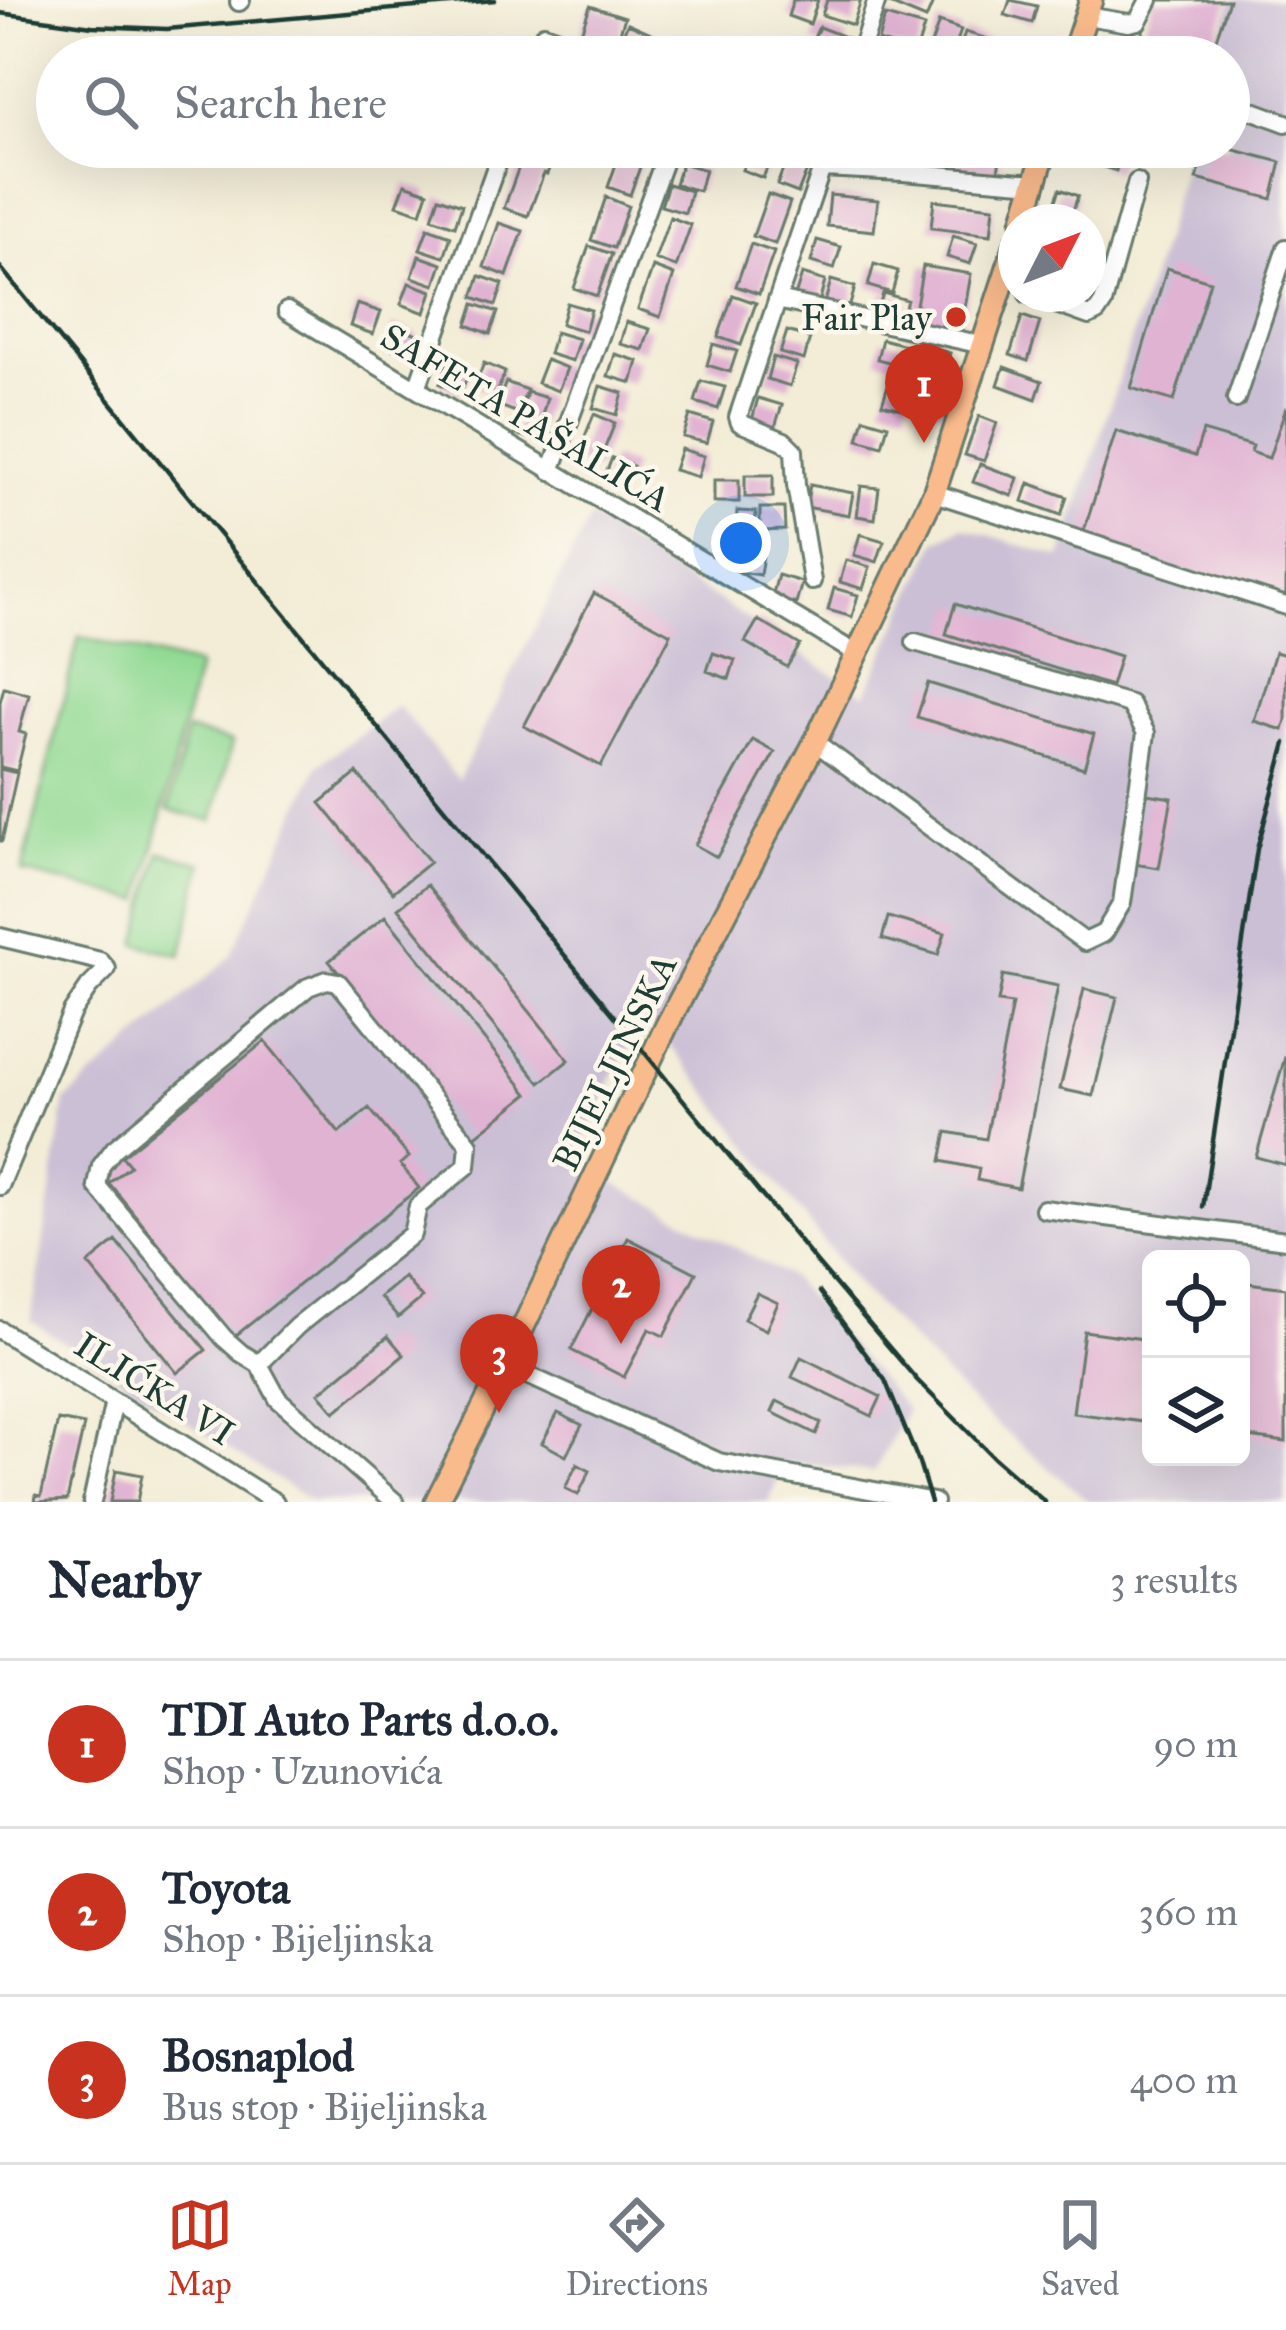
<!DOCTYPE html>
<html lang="en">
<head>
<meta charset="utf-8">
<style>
  :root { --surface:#fff; --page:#f6f6f7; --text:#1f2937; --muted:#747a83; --line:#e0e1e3; --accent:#c8321e }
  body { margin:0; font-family:"IM FELL Great Primer",serif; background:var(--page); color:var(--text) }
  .controls { position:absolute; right:36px; bottom:36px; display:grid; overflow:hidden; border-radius:18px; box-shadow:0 12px 48px #0002 }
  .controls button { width:108px; height:108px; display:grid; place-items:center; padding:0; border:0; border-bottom:3px solid var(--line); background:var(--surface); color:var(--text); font:60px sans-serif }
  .compass { position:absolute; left:998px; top:204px; width:108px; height:108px; border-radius:50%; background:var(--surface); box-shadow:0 12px 48px #0002; rotate:48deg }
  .you { position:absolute; left:741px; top:543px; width:42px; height:42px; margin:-30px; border:9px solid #fff; border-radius:50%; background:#1a73e8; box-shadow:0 0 0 18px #1a73e833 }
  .badge { display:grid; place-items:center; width:78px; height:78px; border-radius:50%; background:var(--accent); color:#fff; font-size:39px; font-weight:700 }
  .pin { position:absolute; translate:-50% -99px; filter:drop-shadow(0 3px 6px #0008) }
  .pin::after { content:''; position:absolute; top:63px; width:42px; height:36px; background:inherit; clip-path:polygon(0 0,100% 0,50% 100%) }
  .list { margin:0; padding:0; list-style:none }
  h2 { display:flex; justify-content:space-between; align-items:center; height:156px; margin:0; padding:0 48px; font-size:51px }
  h2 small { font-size:39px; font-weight:400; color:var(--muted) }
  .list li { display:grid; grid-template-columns:78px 1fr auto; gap:36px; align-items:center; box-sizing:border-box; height:168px; padding:0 48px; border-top:3px solid var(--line) }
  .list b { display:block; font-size:45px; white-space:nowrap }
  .list p { margin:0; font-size:39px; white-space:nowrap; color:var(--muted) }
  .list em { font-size:39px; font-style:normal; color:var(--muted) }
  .icon { flex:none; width:66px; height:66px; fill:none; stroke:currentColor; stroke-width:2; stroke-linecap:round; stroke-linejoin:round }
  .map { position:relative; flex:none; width:1286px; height:1502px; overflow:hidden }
  .search { position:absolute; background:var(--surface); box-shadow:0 12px 48px #0002; left:36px; right:36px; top:36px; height:132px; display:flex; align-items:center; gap:30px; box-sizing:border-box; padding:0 42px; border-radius:66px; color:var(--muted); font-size:45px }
  .sheet { height:660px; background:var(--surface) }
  nav { display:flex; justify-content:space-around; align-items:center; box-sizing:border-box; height:168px; border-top:3px solid var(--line); background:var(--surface); font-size:33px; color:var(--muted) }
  nav a { display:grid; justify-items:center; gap:6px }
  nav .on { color:var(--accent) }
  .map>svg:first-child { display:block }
  .industrial { fill:#cbbfd5; fill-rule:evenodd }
  .green { fill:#93da94; stroke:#598c64; stroke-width:3 }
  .building { fill:#e1b3d3 }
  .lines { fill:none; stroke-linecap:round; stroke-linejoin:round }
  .minor-casing { stroke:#697b6d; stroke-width:22 }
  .major-casing { stroke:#697b6d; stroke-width:27 }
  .minor { stroke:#fff; stroke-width:16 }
  .major { stroke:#fabb8c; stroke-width:21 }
  .rail { stroke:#1f3d34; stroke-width:4.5 }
  .poi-dot { fill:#c8321e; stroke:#fbf7ec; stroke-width:4.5 }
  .labels { text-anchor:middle; stroke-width:9; stroke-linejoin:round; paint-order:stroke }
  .poi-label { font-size:36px; fill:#1f3d34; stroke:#fbf7ec; text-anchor:end }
  .street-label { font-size:36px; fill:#1f3d34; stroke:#fbf7ec }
</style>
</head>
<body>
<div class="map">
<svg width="1286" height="1502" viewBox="0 0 1286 1502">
  <rect width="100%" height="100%" fill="#fbf7ec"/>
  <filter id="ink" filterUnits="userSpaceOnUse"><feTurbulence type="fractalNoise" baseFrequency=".00833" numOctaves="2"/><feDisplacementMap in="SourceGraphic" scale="24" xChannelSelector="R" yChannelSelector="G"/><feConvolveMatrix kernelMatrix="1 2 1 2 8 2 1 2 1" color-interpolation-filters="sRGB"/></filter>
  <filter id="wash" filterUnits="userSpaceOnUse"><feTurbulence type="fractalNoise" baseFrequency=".004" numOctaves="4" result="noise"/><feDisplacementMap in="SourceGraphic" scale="48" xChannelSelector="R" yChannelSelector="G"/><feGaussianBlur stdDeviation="2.7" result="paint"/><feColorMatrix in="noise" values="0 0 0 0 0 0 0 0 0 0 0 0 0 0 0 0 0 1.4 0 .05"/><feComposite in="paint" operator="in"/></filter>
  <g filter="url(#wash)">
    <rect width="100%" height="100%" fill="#f3edd7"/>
    <path class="industrial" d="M1232,0H1286V1502H1090L981,1412L856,1284L695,1076L646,1017L618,1065L575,1161L790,1277L907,1410L874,1472L786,1462L768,1502H312L31,1321L65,1101L231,956L318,765L398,706L458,780L590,518L865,695L937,541L963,527L1061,558L1158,257L1188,147H1229V57H1214ZM1151,1259H1241V1457H1151Z"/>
    <path class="green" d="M79,636L198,666L141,901L22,872Z
      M187,731L232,742L213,821L168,810Z
      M160,852L203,863L181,955L137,944Z"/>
    <g id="blocks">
      <path class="building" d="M793,0H818L810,24L788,16Z
        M827,0H861L853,25L822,15Z
        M891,0H934L926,19L890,4Z
        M1010,0L1037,6L1032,23L1005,15Z
        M1153,0H1229L1210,57H1179L1183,45L1160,37L1157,46L1140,40Z
        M590,6L625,17L615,47L580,35Z
        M885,16L924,27L916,52L878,41Z
        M939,22L961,30L952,57L928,53Z
        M628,23L658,36L650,57H633L616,50Z
        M819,27L848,38L842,54L812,42Z
        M965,32L988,39L982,57H957Z
        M718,38L748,50L745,57H710Z
        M1003,44L1038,48L1037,57H1002Z
        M531,147L555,152L547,174L544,173L528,216L504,208L520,164L524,166Z
        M622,147L645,153L630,195L608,187Z
        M751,147L772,155L763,178L742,170Z
        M890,147H1001L998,174L888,164Z
        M1106,147H1124L1116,171L1100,166Z
        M1206,147H1223L1281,162L1272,199L1197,179Z
        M786,162L807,170L798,193L777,185Z
        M682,163L705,170L699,191L675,184Z
        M405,184L428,192L421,213L397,205Z
        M668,184L691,191L685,213L661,206Z
        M1060,189L1078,196L1069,222H1048Z
        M768,194L790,202L775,244L753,236Z
        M830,195L878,200L874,231L827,226Z
        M439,197L462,205L455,226L432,218Z
        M606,197L628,206L614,248L591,240Z
        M934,200L994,207L991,235L931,228Z
        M670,217L691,225L676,267L655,259Z
        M499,223L523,231L507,276L484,267Z
        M428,228L451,236L444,257L420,249Z
        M953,236L977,243L970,264L947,257Z
        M817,240L841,247L834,269L811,262Z
        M751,244L774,252L759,294L736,286Z
        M589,246L612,254L597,296L574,288Z
        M419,256L442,264L435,285L412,277Z
        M874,264L898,271L892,293L868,286Z
        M923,266L971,274L961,330L913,322Z
        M653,267L674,275L660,317L638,309Z
        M1167,268L1210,281L1174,401L1131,388Z
        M802,274L825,281L819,303L795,296Z
        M480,276L503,284L496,305L473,297Z
        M831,280L855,287L849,309L825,302Z
        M409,283L432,291L425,313L401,304Z
        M883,293L907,300L901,322L877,315Z
        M733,295L756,303L741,345L718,337Z
        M567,303L591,310L585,331L561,324Z
        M357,304L381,312L373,334L350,326Z
        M474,304L498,312L490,334L467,325Z
        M1022,316L1040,322L1028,361L1010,355Z
        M626,322L650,329L643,350L620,344Z
        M394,325L417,334L410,355L386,347Z
        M787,331L810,338L804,360L780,353Z
        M555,332L579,339L572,361L549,354Z
        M882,339L909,346L904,366L877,359Z
        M713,344L737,351L730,372L707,365Z
        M926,346L950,353L943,374L919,367Z
        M615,354L638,361L632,383L608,376Z
        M773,357L797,364L790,386L767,379Z
        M546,360L567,368L558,391L537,383Z
        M449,361L470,370L461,393L440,384Z
        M484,363L505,372L496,395L475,386Z
        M1004,367L1042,381L1036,399L998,385Z
        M701,381L725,387L718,409L695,402Z
        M506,382L527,390L518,413L497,405Z
        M889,382L912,389L906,410L882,404Z
        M925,384L949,390L943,412L919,405Z
        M600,386L623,393L617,415L593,408Z
        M527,392L547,398L535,440L515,434Z
        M758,398L782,405L775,427L752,420Z
        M1286,407V601L1082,537L1116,431L1195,456L1203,431L1253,446L1251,452L1269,458Z
        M594,414L615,423L596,470L575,461Z
        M690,415L713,422L707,443L683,437Z
        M979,416L997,423L984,461L965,455Z
        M864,418L888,425L882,446L858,439Z
        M681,449L704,456L698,477L674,470Z
        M612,458L633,466L624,489L603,481Z
        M980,464L1018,478L1012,496L973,482Z
        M745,475H773V497H745Z
        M714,480H739V502H714Z
        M1029,483L1067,497L1061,515L1023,501Z
        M810,485L853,493L849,515L806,507Z
        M861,486L879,488L875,519L857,516Z
        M760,508H784L785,530L760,531Z
        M737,511L756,512L754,543L735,542Z
        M860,534L884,541L877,562L854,555Z
        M743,552L763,555L760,575L740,572Z
        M846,560L870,567L863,589L840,582Z
        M778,575L802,582L796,604L772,597Z
        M834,588L858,595L852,617L828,610Z
        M594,593L671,634L601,766L524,726Z
        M955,604L1120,656L1111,686L946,634Z
        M758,620L800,645L787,667L745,642Z
        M1275,652L1286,655V720L1283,730L1254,721Z
        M713,653L735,660L729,679L707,671Z
        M928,683L1094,734L1084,768L917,717Z
        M4,687L29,694L19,732L26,734L17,771L0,767V702Z
        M753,740L775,752L717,857L695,845Z
        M0,769L17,773L2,841H0Z
        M357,773L430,862L393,892L320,803Z
        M1147,794L1172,798L1159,868L1134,864Z
        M427,885L569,1060L540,1083L398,908Z
        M385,916L528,1094L472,1139L329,961Z
        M888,917L945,933L938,955L882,939Z
        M1003,975L1058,986L1018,1188L977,1180L979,1169L941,1161L947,1132L986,1139L1012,1004L998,1002Z
        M1084,989L1117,997L1093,1096L1060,1089Z
        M265,1041L339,1133L369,1108L409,1157L400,1164L419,1188L234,1337L109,1183L130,1166L122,1156Z
        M1285,1057H1286V1165L1256,1157Z
        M628,1238L696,1273L664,1336L649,1329L624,1377L571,1350Z
        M116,1241L206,1350L177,1373L88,1264Z
        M404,1277L422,1298L398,1318L380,1297Z
        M1241,1282L1286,1288V1442L1241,1436Z
        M757,1293L778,1303L766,1330L744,1319Z
        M1084,1331L1151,1340V1423L1073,1413Z
        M388,1336L404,1355L335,1412L319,1393Z
        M801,1357L881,1397L872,1416L792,1377Z
        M777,1401L821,1423L816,1434L772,1412Z
        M558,1413L582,1425L566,1456L542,1443Z
        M58,1420L84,1425L67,1500L35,1502L36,1495L41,1496Z
        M577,1464L590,1471L578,1495L565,1488Z
        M116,1470L142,1475L137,1502H110Z"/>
    </g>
  </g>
  <g filter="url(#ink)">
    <use href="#blocks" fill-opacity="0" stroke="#697b6d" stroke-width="3"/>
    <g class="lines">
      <g class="minor-casing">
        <path id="minor" d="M239,2L241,0
          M1086,16L1129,23L1138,21L1149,0
          M1076,45L1108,57
          M536,57L544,34L609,57
          M859,57L877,0
          M1229,102L1286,123
          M822,168L903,172L1035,183
          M1028,294L1089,316L1097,312L1103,303L1137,182
          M777,300L983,345
          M287,311L855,653
          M417,388L503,147
          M1236,399L1286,248
          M551,471L669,147
          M934,493L1286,606
          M812,581L796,485L794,451L784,441L740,423L738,417L829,147
          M815,742L1085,942L1104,933L1122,903L1146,733L1130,704L915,642
          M0,937L100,961L107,969L89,987L72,1012L0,1186
          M1044,1209L1286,1240
          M0,1330L275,1502
          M259,1364L297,1326L412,1234L418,1206L467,1166L469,1144L338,982L327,980L308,987L114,1149L101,1166L97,1186L224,1338L241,1353L259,1364L278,1399L395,1502
          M505,1365L719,1462L934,1502
          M92,1502L114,1401"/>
      </g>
      <g class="major-casing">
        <path id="major" d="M1072,57L1091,0
          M1023,222L1046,147
          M436,1502L505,1365L667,1025L815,742L934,493L1016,243"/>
      </g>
      <use href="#minor" class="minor"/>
      <use href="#major" class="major"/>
      <path class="rail" d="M0,13L92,26L167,29L495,0
        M0,267L818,1264L917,1380L993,1457L1045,1502
        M1203,1207L1257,849L1286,743
        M820,1292L885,1380L918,1460L931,1502"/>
    </g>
  </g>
  <circle class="poi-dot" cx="956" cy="317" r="12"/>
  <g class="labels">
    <g class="poi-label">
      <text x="932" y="330">Fair Play</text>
    </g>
    <g class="street-label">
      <text transform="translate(526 417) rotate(31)" y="13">SAFETA PAŠALIĆA</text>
      <text transform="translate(614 1062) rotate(-64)" y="13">BIJELJINSKA</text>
      <text transform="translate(155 1388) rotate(32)" y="13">ILIĆKA VI</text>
    </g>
  </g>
</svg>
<div class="controls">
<button><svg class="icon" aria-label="locate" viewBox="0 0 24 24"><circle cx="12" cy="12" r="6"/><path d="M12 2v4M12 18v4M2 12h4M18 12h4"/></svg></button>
<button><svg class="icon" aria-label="layers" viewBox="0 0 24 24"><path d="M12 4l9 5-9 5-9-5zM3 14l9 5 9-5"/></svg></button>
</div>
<svg class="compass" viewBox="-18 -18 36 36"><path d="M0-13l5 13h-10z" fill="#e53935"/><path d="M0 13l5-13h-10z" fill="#747a83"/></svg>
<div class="you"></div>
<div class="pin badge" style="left:924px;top:443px">1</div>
<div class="pin badge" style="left:621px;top:1344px">2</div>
<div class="pin badge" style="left:499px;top:1413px">3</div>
<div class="search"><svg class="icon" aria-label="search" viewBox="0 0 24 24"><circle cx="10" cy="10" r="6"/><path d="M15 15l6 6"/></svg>Search here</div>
</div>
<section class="sheet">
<h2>Nearby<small>3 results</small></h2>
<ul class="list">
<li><span class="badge">1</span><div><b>TDI Auto Parts d.o.o.</b><p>Shop · Uzunovića</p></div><em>90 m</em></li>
<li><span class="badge">2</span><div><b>Toyota</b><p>Shop · Bijeljinska</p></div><em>360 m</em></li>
<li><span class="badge">3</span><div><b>Bosnaplod</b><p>Bus stop · Bijeljinska</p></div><em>400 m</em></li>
</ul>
</section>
<nav>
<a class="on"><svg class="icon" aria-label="map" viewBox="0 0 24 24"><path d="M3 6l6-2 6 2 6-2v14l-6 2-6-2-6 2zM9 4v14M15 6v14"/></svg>Map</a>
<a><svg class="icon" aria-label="directions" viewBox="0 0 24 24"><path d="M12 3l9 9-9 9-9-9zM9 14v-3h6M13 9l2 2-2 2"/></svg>Directions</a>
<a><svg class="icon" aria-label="saved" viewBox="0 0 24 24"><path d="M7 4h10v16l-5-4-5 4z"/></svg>Saved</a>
</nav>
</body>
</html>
